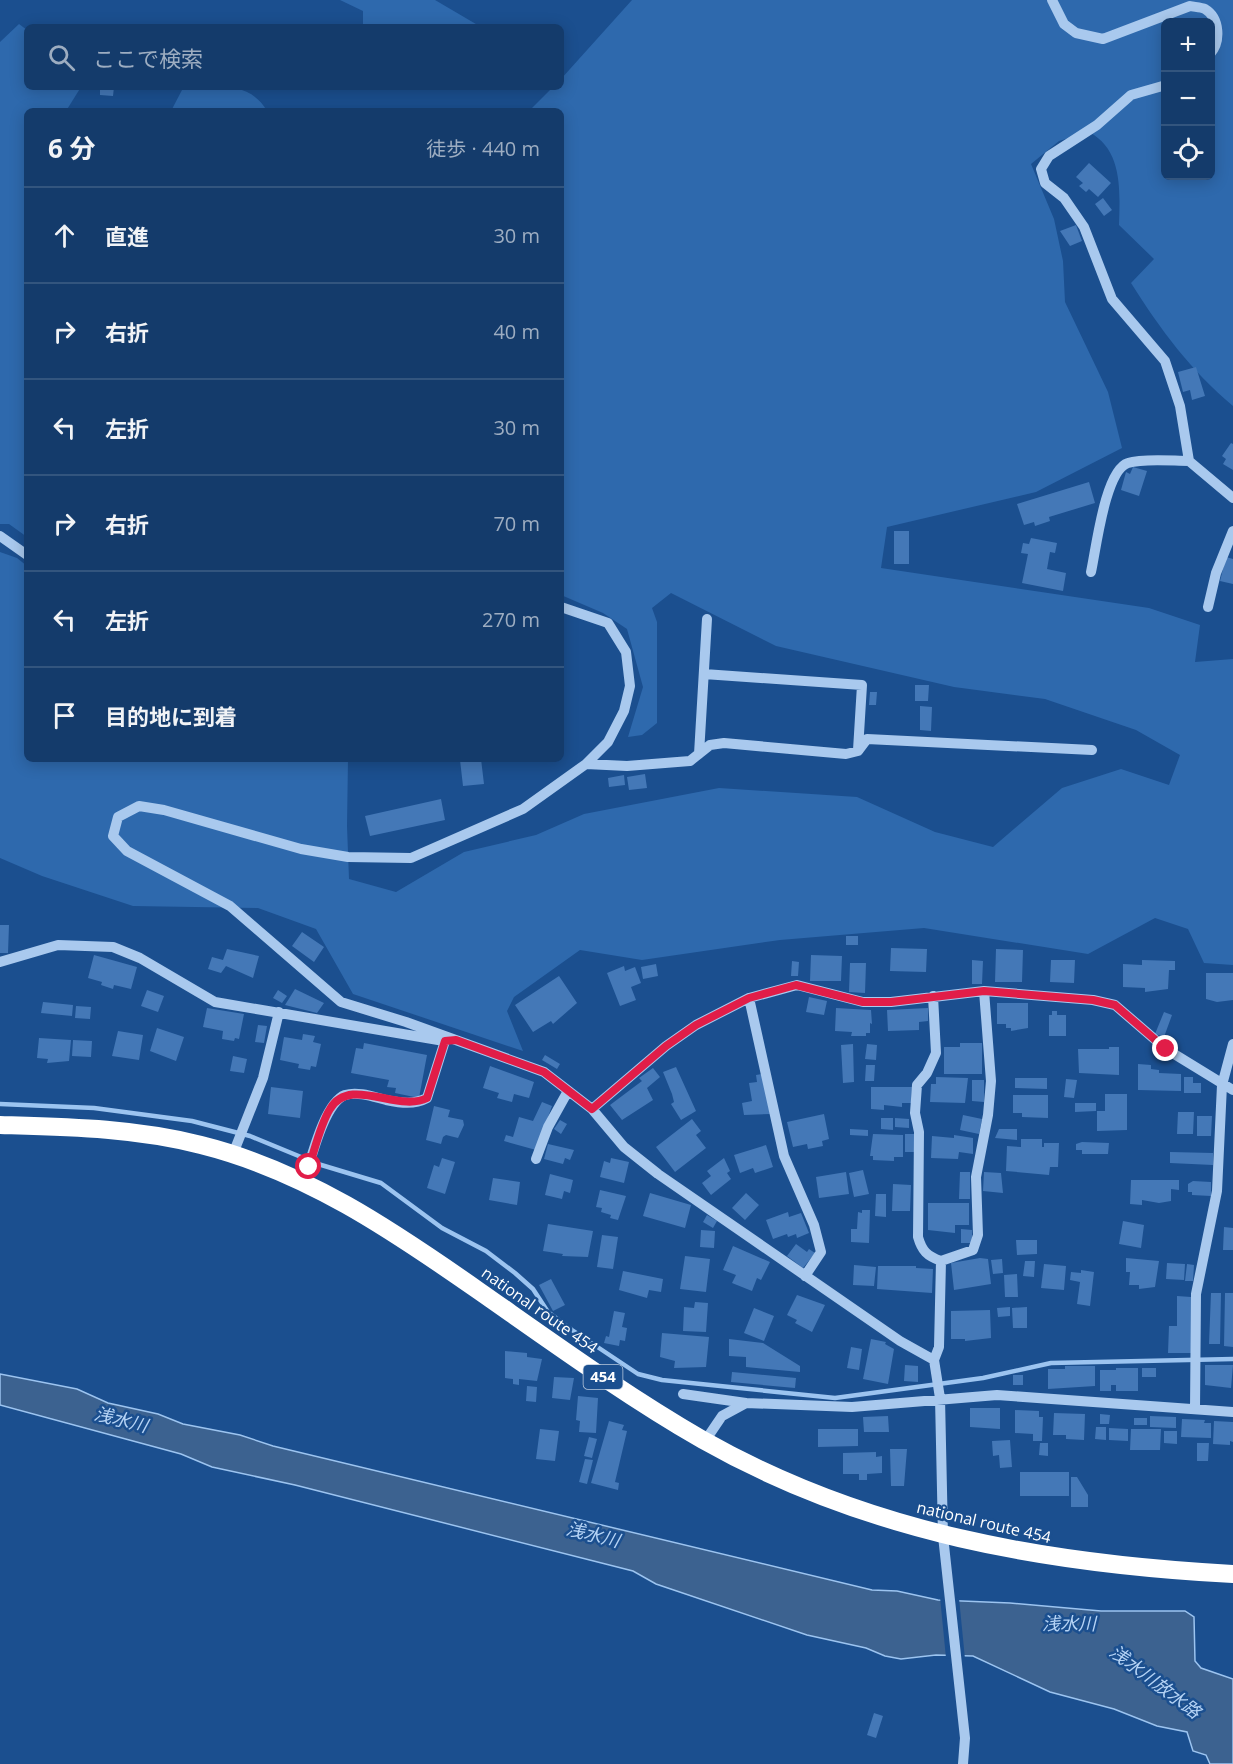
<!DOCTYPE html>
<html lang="ja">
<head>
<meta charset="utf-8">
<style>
  :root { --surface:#143b6b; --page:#1d4271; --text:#f1f3f6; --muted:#9dadc1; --line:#33557e }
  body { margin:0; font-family:"Open Sans","Noto Sans JP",sans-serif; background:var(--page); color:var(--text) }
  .controls { position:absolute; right:18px; top:18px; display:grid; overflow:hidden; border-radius:9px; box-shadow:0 3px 15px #0003 }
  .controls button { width:54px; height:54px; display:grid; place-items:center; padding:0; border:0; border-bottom:2px solid var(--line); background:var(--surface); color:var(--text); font:30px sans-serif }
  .stop { position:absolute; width:18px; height:18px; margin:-14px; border:4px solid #e11d48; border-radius:50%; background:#fff }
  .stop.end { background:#e11d48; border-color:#fff; box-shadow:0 2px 6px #0008 }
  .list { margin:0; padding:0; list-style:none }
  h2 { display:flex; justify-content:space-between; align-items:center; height:78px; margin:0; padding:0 24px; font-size:26px }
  h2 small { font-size:20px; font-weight:400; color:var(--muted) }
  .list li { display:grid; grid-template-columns:39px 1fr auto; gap:18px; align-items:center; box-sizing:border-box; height:96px; padding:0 24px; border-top:2px solid var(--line) }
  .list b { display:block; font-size:22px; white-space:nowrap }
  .list em { font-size:20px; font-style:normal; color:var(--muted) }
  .icon { flex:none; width:33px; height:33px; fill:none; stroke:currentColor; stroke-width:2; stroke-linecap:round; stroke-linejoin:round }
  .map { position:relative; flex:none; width:1233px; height:1764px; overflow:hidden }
  .search { position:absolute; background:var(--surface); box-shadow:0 3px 15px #0003; left:24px; top:24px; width:540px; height:66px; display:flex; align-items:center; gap:15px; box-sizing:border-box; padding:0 21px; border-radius:9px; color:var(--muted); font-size:22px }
  .panel { position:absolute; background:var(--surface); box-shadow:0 3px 15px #0003; left:24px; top:108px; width:540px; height:654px; border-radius:9px }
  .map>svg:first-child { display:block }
  .green { fill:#2e69ad; fill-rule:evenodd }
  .water { fill:#3c6290; stroke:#9cc4f0; stroke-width:1.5 }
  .pier { fill:#1b4f8f }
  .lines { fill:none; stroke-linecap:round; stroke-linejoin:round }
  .stream { stroke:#9cc4f0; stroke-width:4.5 }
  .building { fill:#4478b7 }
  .minor { stroke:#a9c9ee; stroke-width:10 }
  .highway { stroke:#fff; stroke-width:18 }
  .route { stroke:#e11d48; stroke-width:8 }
  .labels { text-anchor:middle; stroke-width:5; stroke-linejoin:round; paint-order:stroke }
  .shield { fill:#1b4f8f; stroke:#bbcadd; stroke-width:1.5 }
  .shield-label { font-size:15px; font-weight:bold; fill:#fff }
  .street-label { font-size:16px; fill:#fff; stroke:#1b4f8f }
  .water-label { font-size:18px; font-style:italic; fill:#b5d3f5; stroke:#1b4f8f }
</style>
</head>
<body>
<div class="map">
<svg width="1233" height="1764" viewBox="0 0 1233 1764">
  <rect width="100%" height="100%" fill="#1b4f8f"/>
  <path class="green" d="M340,0H435L481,27H363V11Z
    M632,0H1233V406C1191,371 1160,329 1131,283L1154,259L1119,225C1120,191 1123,150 1089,132L1059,141L1031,164L1054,219L1063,261L1065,302L1108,392L1122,448L1036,492L887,527L881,568L1149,608L1200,625L1195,662L1233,659V965L1204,963L1188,929L1155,918L1088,954L924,928L780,940L642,960L580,950L514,997L507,1011L523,1051L353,994L316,929L258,908L133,906L42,876L0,858V552L17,558L27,566V759H348L347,826L349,879L396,892L464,852L536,835L584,814L719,788L857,797L935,832L993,847L1062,788L1121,769L1169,785L1180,755L1136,730L1045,699L954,687L776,646L671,593L652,608L657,622V723L642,735L628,737L643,687L627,629L603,613L561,595V111H529L553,87H561V79ZM1166,22H1210V176H1166Z
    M19,24L27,30V87H81L66,111H27V537L9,524H0V42Z
    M179,87C212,87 249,79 267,111H171L182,90Z"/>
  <path class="water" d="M0,1374L77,1389L108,1403L158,1414L183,1424L240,1435L273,1446L872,1590L897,1591L938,1600L1010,1603L1101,1611H1185L1194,1617L1195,1661L1201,1668L1233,1679V1764H1210L1206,1755L1193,1751L1187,1732L1157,1726L1114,1709L1050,1692L973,1656L936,1655L901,1659L885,1656L866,1648L807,1635L656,1584L633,1571L295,1485L212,1467L181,1454L0,1405Z"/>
  <path class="pier" d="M940,1597L959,1598L965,1659L946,1658Z"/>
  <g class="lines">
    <path class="stream" d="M0,1104L94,1108L192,1121L250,1136L318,1164L381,1183L442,1228L486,1251L515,1273L533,1289L548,1312L572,1330L638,1374L662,1380L835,1398L983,1378L1051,1363L1233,1359"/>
  </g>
  <path class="building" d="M100,87H114L113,96L100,95Z
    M1089,163L1111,183L1098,197L1089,189L1086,192L1079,186L1083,183L1076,177Z
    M1103,198L1112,210L1104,216L1095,204Z
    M1076,225L1082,241L1070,246L1060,231Z
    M1196,367L1205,396L1192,400L1190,390L1183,392L1178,372Z
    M1231,443L1233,444V470L1223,464L1226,459L1222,456Z
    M1133,467L1147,471L1139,496L1121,490L1126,472L1130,474Z
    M1089,482L1095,503L1049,517L1050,521L1035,526L1034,522L1024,525L1017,504Z
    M894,531H909V564H894Z
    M1031,538L1057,543L1055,553L1050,552L1047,569L1066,573L1063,591L1022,583L1028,554L1021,553L1023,543L1029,544Z
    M1226,557L1233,559V584L1220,581Z
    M915,685H929L928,701H915Z
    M870,692H877L876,705H869Z
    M920,706L932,707L931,731L920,730Z
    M481,759L484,784L463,786L460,760Z
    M645,774L647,788L629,790L627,777Z
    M624,775L625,785L609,787L608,778Z
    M441,799L445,820L370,836L365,816Z
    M0,925H9L8,953H0Z
    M302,932L324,947L314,962L292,946Z
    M846,936H858V945H846Z
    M891,948L927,949L926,972L890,971Z
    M227,949L259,956L253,978L226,966L221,973L208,969L212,957L223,960Z
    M996,949L1023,950L1022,982H995Z
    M94,955L137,967L131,989L114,985L113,989L101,985L102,982L88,978Z
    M811,955L842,956L841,981H810Z
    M972,960L983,961L982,984H972Z
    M1051,960H1075L1074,983L1050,982Z
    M1142,960L1175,961V970H1169L1168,989L1145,992V988L1123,987V964L1142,965Z
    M792,961L799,962L798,976H791Z
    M850,963H866L865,993L849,992Z
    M656,964L658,976L643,979L641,967Z
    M624,966L625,971L635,967L641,983L631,987L636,1000L620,1006L607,973Z
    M1206,973H1233V1000L1217,1002L1206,999Z
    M559,976L577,1003L553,1024L551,1021L533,1032L515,1005Z
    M295,989L324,1003L317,1013L285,1005Z
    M147,990L164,996L158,1012L141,1006Z
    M278,990L287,996L282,1003L273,998Z
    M809,997L827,1001L824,1015L806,1012Z
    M43,1002L73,1005L72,1016L41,1013Z
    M997,1003H1028V1028L1011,1031V1028H1006V1024H997Z
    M76,1006L91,1007L90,1019L75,1018Z
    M207,1008L244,1014L239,1039L235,1038L234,1041L222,1039L223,1031L203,1027Z
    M836,1008L871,1010L872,1024L870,1023V1033H866V1036H851L852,1032L835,1031Z
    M928,1008V1021L919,1022V1030L888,1031L887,1010Z
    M1052,1011H1057V1015H1066V1036H1049V1015H1052Z
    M1164,1012L1172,1015L1164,1037L1155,1034Z
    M258,1025L267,1026L264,1043L255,1042Z
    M157,1028L184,1037L176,1061L150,1051Z
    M118,1031L143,1035L139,1060L112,1056Z
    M303,1034L315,1036L313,1042L321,1044L316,1067L311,1066L310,1070L298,1068L299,1064L280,1060L284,1037L302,1040Z
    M39,1038L71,1040L69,1061L47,1063L48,1059L37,1058Z
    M73,1040L92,1041L91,1057L72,1056Z
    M364,1043L427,1055L419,1098L395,1093L396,1088L387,1087L389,1080L351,1073L356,1048L363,1049Z
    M960,1043H982V1074H944V1047H960Z
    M853,1044L854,1082L843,1083L841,1045Z
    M867,1044L877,1045L876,1060L865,1059Z
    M1109,1047H1119V1075L1079,1073L1078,1049H1109Z
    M545,1055L560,1064L557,1069L542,1060Z
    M233,1056L247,1059L244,1073L230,1071Z
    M1138,1064L1151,1065V1069L1159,1070V1073L1181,1074V1091L1138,1090Z
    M866,1065H875L874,1081H865Z
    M490,1066L534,1082L529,1098L514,1094L512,1102L497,1098L499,1093L483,1088Z
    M676,1067L696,1111L681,1120L671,1104L674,1102L672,1094L663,1072Z
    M653,1068L660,1077L647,1088L653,1100L622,1120L610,1105L642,1081L639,1078Z
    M762,1074L770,1114L744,1115L742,1103L752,1101L749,1083L757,1082L756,1075Z
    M936,1077L968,1078L965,1103L930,1102L931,1084H936Z
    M1184,1077H1193V1083H1201V1093H1184Z
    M1015,1078H1047V1089L1015,1088Z
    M1066,1079L1077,1080L1074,1098L1064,1097Z
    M972,1080H984V1102L972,1101Z
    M271,1087L303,1091L300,1118L268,1114Z
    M871,1087H912L911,1103H902V1107L884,1105V1110L871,1109Z
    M1105,1094H1127V1130L1097,1131V1111H1105Z
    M1013,1095H1048V1118L1022,1117V1113H1013Z
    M542,1102L552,1106L536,1150L504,1141L506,1135L513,1137L519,1117L533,1121Z
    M1075,1103H1096V1111L1075,1112Z
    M434,1106L450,1110L448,1117L463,1120L464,1125L458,1138L446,1135L443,1137L441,1144L426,1140Z
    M1178,1112H1194L1193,1134H1177Z
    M824,1114L829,1139L822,1141L823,1146L808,1149L807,1144L793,1147L787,1122Z
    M963,1115L982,1119L979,1134L960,1130Z
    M1197,1116H1212L1211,1136H1197Z
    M881,1118H893V1130L881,1129Z
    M895,1118L909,1119V1128L895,1127Z
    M692,1119L701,1131L696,1135L706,1148L675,1172L656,1147Z
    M560,1120L567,1124L561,1134L554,1129Z
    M850,1129L868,1130V1136L850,1135Z
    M999,1129H1017V1140L995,1138Z
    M873,1134L903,1135V1157H894V1161L873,1160V1156H870Z
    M905,1134H915L914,1152H905Z
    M954,1135L973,1138V1154L959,1152L958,1159L931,1158L932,1136L954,1138Z
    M1021,1139H1042V1147H1044V1143H1059L1058,1167H1050L1049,1175L1006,1171L1007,1146L1021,1147Z
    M1082,1142L1109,1143L1108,1154H1082V1150H1076V1144Z
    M548,1144L574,1150L570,1160L565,1158L563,1164L544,1159Z
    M766,1145L773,1167L755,1173L753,1168L740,1173L734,1155Z
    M1170,1152L1213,1153V1165L1170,1163Z
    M442,1158L455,1162L445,1194L427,1188L434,1165L439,1167Z
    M611,1158L629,1162L624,1183L600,1177L604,1161L610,1163Z
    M724,1158L730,1171L727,1173L731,1179L711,1195L702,1183L711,1176L707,1171Z
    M863,1170L869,1194L854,1197L849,1173Z
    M846,1172L849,1194L819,1198L816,1177Z
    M960,1172H970V1199H959Z
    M984,1172L1001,1173L1003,1193L983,1191Z
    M550,1174L573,1180L570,1193L564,1191L562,1199L545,1195Z
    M493,1178L520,1182L517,1205L489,1200Z
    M1131,1180H1179V1190L1171,1189V1201L1159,1203L1142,1200V1205L1130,1204Z
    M1193,1181L1211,1182V1196L1192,1195V1192H1188V1184Z
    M893,1184L911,1185L910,1211H892Z
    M600,1190L626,1196L618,1220L610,1218L611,1215L601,1212L602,1208L596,1207Z
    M650,1193L691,1205L685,1228L643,1216Z
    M746,1193L759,1205L745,1220L732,1208Z
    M876,1194H886V1217L875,1216Z
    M928,1203H969V1225H955V1233L928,1230Z
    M862,1210H870L869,1243L851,1242V1229H857L858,1212L862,1213Z
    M788,1212L789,1217L801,1213L809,1233L797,1238L796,1234L788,1237L787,1234L773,1239L766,1220Z
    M707,1215L717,1221L713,1228L703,1222Z
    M1123,1221L1144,1225L1141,1248L1119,1244Z
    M548,1224L593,1231L588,1257L562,1256L563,1254L543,1251Z
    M1224,1227L1233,1228V1250H1223Z
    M961,1229L972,1230V1243H961Z
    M701,1230L715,1231L714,1248L700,1247Z
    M602,1235L618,1237L613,1269L597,1267Z
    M1016,1240H1037V1254L1017,1255Z
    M796,1244L807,1252L809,1249L815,1253L803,1268L787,1256Z
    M733,1246L770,1262L761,1280L757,1278L752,1291L732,1283L736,1275L723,1270Z
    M685,1256L710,1259L706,1292L680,1289Z
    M980,1258L988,1259L991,1284L954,1290L951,1263Z
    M1126,1258L1159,1261L1155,1287L1139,1289V1285H1129L1130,1272H1126Z
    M1002,1259L1003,1273L993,1274L991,1260Z
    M1025,1261H1035L1034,1277L1023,1276Z
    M1167,1263L1185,1264L1184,1280L1166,1279Z
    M1044,1264L1066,1266L1064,1290L1041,1288Z
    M1187,1264L1194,1265L1193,1281H1185Z
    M854,1265L876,1267L874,1286L853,1285Z
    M878,1266H916V1268L933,1269L932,1293L877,1289Z
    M1081,1270L1094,1272L1090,1306L1077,1304L1080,1282L1070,1280L1071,1272L1081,1273Z
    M623,1271L663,1279L661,1292L649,1290L647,1298L619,1290Z
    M1017,1274L1018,1297H1005L1004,1275Z
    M551,1279L565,1305L553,1311L539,1285Z
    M1211,1293H1221L1220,1344H1209Z
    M1225,1293H1233V1347L1224,1346Z
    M797,1295L825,1305L812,1332L795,1323L797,1320L787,1315Z
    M1177,1296L1191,1297V1353H1168L1169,1326H1177Z
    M695,1302L708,1303L706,1332L683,1331L684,1307L694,1308Z
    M1010,1307V1316L998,1317L997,1308Z
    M1027,1307V1328H1013L1012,1308Z
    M754,1308L774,1316L764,1341L744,1333Z
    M990,1310L991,1338L965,1341V1339H951V1311Z
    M614,1311L625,1313L622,1327L627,1328L625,1341L620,1340L619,1346L604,1343L606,1336L609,1337Z
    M662,1333L709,1337L706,1367L674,1368L675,1361L660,1357Z
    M729,1339L763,1343L800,1366V1372L746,1367V1357L729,1356Z
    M871,1339L886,1342L885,1344L894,1349L888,1384L863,1379Z
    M851,1347L862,1349L859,1370L847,1368Z
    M505,1351L527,1353V1357L542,1359L537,1381L519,1379V1385L513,1384V1379L505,1378Z
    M905,1365L918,1366V1382L904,1381Z
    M1205,1365H1233L1231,1388L1205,1385Z
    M1065,1366H1095V1386L1048,1389V1369H1065Z
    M1116,1368H1138V1391H1116V1385H1111V1391H1100V1370H1116Z
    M1142,1368H1156V1377H1142Z
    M732,1372L796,1378L795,1388L731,1382Z
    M1013,1375H1023V1385H1013Z
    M554,1377L574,1378L570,1400L552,1398Z
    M527,1386L537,1387L536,1402L526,1401Z
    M578,1396L598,1398L596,1433L579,1432L580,1421L576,1420Z
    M970,1408H1000V1429L970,1427Z
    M1015,1410L1039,1411V1417H1043L1042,1441H1033V1434L1015,1433Z
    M1054,1413L1085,1414L1084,1440L1066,1439V1435H1053Z
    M1100,1414L1110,1415L1109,1424H1100Z
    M888,1416L889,1432H864L863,1417Z
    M1150,1416L1176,1417V1428L1150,1427Z
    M1134,1418H1147V1425H1134Z
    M1182,1419L1205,1420L1204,1423H1211V1438L1181,1437Z
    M609,1421L624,1425L622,1430L627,1431L615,1482L619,1483L618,1490L591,1483Z
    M1214,1421L1233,1422V1442L1230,1441V1445L1213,1444Z
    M1096,1427H1106V1440L1095,1439Z
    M1109,1428L1128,1429V1441L1109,1440Z
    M540,1429L559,1431L555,1461L536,1459Z
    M818,1429H858V1446L818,1447Z
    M1131,1429H1161L1160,1450H1130Z
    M1164,1431H1177V1444L1164,1443Z
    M589,1437L597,1439L592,1458L584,1456Z
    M1010,1440L1012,1467L1000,1468L999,1455L993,1456L992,1441Z
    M1040,1443H1048V1456L1039,1455Z
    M1197,1443H1209L1208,1461H1197Z
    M890,1449H907L904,1486H891Z
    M876,1452V1457L882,1456V1473L867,1474V1480H859V1474H843V1453Z
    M585,1459L593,1460L587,1484L579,1482Z
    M1020,1472H1069V1496H1020Z
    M1071,1477H1077L1088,1495V1507H1071Z
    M874,1713L883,1716L876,1738L867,1735Z"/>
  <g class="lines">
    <path class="minor" d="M1052,0L1064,24L1076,33L1103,39L1190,6C1194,7 1201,7 1205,9C1220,18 1221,42 1210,54
      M1166,85L1131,95L1097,125L1049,156L1041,169L1045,183L1064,198L1084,227L1112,299L1165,361L1180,406L1189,461L1233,498
      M0,536L27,555
      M1091,572C1096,550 1105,470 1128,463C1143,458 1173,461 1189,461
      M561,607L608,623L626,652L630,686L624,711L608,742L586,764L523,809L411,858L348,857L301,849L164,810L139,806L118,817L113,836L127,851L230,906L341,1002L406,1022L544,1072L592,1109L624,1147L658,1174L900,1341L934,1360L940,1398L943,1536L965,1738L963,1764
      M1208,607L1216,573L1233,531
      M704,674L862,685L858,750
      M699,754L707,619
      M586,764L627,766L690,761L710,745L724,743L846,754L858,751L867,739L1092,750
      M0,962L58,945L113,947L140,958L215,1002L444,1041
      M933,996L936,1053L927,1073L917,1085L915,1113L919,1132L918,1237C922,1251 927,1256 941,1261
      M749,998L784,1156L814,1225L821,1252L805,1276
      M592,1109L666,1046L696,1025L749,998L797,985L863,1002H891L984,991L1093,1000L1115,1005L1166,1049L1233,1090
      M233,1154L263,1078L279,1012
      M536,1159L548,1127L568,1091
      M304,1181C311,1160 324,1103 345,1095C358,1091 374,1097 386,1100C401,1103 414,1105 427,1098L445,1041
      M934,1360L939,1347L941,1261L973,1250L978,1235L976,1177L988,1115L991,1081L984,991
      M683,1394L746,1403
      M1195,1409L1196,1294L1217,1191L1222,1085L1233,1044
      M705,1441L722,1416L746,1403L852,1407L997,1395L1233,1412"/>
    <path class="highway" d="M0,1125C68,1127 134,1128 201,1145C305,1171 392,1230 479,1291C552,1342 625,1395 703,1440C867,1533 1047,1564 1233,1574"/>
  </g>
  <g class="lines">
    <path class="route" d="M309,1167C315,1149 320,1125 330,1109C350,1075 398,1113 427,1098L445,1041L456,1040L544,1072L592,1109L666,1046L696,1025L749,998L796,985L863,1002H891L984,991L1093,1000L1115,1005L1166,1049"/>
  </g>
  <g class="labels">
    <rect class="shield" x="583.5" y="1365" width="39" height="24" rx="4.5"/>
    <g class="shield-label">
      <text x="603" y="1382">454</text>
    </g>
    <g class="street-label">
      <text transform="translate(540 1310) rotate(35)" y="6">national route 454</text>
      <text transform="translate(984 1522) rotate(13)" y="6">national route 454</text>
    </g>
    <g class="water-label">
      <text transform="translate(121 1420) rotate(14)" y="6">浅水川</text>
      <text transform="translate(593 1535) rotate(14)" y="6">浅水川</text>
      <text x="1069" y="1630">浅水川</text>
      <text transform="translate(1155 1682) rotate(37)" y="6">浅水川放水路</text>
    </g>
  </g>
</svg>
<div class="controls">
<button>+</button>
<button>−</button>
<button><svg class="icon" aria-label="locate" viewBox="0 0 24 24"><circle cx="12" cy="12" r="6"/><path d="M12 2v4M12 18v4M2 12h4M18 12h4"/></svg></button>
</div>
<div class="stop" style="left:309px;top:1167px"></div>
<div class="stop end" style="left:1166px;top:1049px"></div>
<div class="search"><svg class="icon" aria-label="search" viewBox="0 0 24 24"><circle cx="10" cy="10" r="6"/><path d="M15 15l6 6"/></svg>ここで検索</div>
<section class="panel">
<h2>6 分<small>徒歩 · 440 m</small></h2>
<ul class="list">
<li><svg class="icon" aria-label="ahead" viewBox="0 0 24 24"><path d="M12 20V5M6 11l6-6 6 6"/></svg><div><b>直進</b></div><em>30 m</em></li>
<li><svg class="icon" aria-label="right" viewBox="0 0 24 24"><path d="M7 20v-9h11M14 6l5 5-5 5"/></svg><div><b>右折</b></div><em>40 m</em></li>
<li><svg class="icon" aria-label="left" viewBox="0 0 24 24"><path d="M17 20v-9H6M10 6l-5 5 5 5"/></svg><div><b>左折</b></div><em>30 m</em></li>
<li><svg class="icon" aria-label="right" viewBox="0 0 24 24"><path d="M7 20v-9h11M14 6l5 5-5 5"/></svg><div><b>右折</b></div><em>70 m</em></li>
<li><svg class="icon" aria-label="left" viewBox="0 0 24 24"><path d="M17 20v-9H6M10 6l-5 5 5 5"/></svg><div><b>左折</b></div><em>270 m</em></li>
<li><svg class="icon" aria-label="arrive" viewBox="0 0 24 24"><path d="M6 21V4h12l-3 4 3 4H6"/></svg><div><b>目的地に到着</b></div></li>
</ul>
</section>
</div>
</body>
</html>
